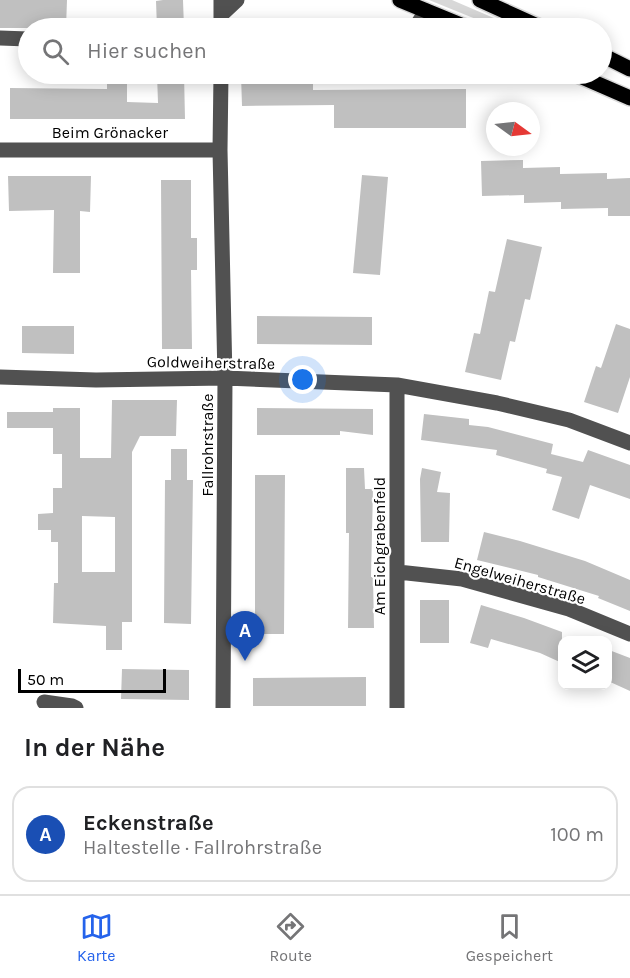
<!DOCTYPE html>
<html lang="de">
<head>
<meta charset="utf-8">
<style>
  :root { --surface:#fff; --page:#f2f2f2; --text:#202124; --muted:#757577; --line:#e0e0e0; --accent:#2563eb }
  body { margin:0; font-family:Karla,sans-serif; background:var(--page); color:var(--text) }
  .controls { position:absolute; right:18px; bottom:18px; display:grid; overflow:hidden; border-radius:12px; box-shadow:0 3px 15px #0003 }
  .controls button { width:54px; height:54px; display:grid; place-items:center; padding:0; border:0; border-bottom:2px solid var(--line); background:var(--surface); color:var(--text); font:30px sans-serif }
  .compass { position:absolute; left:486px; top:102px; width:54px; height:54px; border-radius:50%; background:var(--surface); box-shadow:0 3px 15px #0003; rotate:105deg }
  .scale { position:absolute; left:18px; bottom:15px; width:148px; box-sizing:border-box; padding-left:6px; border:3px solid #000; border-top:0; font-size:16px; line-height:21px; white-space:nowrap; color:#000; -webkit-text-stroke:4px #fff; paint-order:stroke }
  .you { position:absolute; left:303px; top:380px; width:21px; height:21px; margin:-15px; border:4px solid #fff; border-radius:50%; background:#1a73e8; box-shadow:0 0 0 9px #1a73e833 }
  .badge { display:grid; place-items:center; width:39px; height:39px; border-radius:50%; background:var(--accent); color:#fff; font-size:20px; font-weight:700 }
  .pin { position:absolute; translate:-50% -50px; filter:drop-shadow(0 2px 3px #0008) }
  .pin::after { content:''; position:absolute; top:32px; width:21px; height:18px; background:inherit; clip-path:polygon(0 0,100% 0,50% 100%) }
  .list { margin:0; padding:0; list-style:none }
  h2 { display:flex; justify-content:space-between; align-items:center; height:78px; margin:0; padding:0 24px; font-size:26px }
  h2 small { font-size:20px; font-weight:400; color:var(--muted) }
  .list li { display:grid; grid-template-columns:39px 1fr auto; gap:18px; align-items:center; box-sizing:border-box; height:96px; margin:0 12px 12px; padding:0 12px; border:2px solid var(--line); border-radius:18px }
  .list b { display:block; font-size:22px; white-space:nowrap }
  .list p { margin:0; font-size:20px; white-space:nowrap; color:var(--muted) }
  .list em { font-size:20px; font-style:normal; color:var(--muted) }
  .icon { flex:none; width:33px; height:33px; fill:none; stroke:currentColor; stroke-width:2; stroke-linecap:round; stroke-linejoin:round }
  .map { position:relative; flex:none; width:630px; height:708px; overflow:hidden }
  .search { position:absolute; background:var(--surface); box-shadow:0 3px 15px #0003; left:18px; right:18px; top:18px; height:66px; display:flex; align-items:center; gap:15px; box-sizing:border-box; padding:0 21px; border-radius:33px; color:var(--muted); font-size:22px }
  .sheet { height:186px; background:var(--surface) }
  nav { display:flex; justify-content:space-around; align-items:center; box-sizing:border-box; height:84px; border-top:2px solid var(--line); background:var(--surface); font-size:16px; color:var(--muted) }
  nav a { display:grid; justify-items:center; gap:3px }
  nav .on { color:var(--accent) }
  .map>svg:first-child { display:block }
  .green { fill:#d8d8d8 }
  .building { fill:#c0c0c0; fill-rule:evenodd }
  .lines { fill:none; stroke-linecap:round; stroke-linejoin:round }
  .major-casing { stroke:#dbdbdb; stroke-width:18 }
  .minor { stroke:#515151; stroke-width:15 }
  .major { stroke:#000; stroke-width:15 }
  .labels { text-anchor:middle; stroke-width:4.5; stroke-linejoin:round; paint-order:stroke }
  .street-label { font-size:16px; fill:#000; stroke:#fff }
</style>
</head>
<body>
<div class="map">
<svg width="630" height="708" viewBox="0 0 630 708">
  <rect width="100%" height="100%" fill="#fff"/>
  <path class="green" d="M429,0H452L517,28H498Z"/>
  <path class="building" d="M0,0H67L66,28H0Z
    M163,0H183L184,28H157L156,1Z
    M107,74H127V102L158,103L157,74H184L185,119H10V88L107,89Z
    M241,74H313V90L466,89V128H334V105L242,106Z
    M523,160V168L560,167V174L607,173V179L630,178V216H608V208L561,209V202L524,203V195L482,196L481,161Z
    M362,175L388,177L380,275L353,273Z
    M8,176H91L90,212L80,211V273H53L54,210L9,211Z
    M161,180H191V238H197V270H191L192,349H162Z
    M507,239L542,247L530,300L525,299L515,342L510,341L501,380L465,372L474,333L480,334L489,291L495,292Z
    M257,316L372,317V345L257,344Z
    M616,324L630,329V377L618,413L584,402L596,366L601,368Z
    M22,326H74V354L22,353Z
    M112,400H177L176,436H140L132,452V622H122V650H106V626L53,623L54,583H58V542H51V530H38V514L53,513V488H62V454H53V428H7V412H53V408H80V458H111ZM82,516L115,517V572H82Z
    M257,408L373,409V435L340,431V435H257Z
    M424,414L469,419V425L488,427L553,444L551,454L583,462L588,450L630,465V499L590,485L579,519L552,510L562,477L546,473L547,469L496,455L497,450L421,440Z
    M171,449H187V480H193L191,624L164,623L165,480H171Z
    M346,468H364L365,489H373L371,577H373L374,628H348L349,533H346Z
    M422,468L441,472L437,492L450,493L449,542H421L420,479Z
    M255,475H285L284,634H255Z
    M484,532L520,541L585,561L630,580V611L598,598L599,596L538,577V575L477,560Z
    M420,600H449V643H420Z
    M481,605L524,618L562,632V663L540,653L491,639L488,648L470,643Z
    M609,650L630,658V691L608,681Z
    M122,669L189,670V700L121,699Z
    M366,677V706H253V678Z"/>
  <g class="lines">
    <g class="major-casing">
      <path id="major" d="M400,0L468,28
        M480,0L542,28
        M602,55L630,69
        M575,74L630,98"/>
    </g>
    <path class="minor" d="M221,15L237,0
      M221,28V0
      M415,28L426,11
      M0,38L28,39
      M221,74L220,150L225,378L223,708
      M0,150H220
      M0,377L96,380L225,378L397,385L497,403L569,420L630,443
      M398,572L462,579L569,609L630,634
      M44,702L72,706L76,708
      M397,708V385"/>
    <use href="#major" class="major"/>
  </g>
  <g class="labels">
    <g class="street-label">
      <text x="110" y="138">Beim Grönacker</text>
      <text transform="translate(211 362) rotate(1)" y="6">Goldweiherstraße</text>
      <text transform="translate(207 445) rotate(-90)" y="6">Fallrohrstraße</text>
      <text transform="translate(379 546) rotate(-90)" y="6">Am Eichgrabenfeld</text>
      <text transform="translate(520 580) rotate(16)" y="6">Engelweiherstraße</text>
    </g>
  </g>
</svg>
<div class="controls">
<button><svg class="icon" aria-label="layers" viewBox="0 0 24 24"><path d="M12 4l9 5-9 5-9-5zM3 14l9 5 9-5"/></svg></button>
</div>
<svg class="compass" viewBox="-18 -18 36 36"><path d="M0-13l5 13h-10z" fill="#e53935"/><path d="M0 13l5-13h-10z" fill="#757577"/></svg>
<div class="scale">50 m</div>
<div class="you"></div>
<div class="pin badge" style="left:245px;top:661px;background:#1a4fb4">A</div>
<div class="search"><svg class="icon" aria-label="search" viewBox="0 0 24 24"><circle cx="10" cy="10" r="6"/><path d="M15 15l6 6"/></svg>Hier suchen</div>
</div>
<section class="sheet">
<h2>In der Nähe<small></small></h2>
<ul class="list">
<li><span class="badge" style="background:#1a4fb4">A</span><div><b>Eckenstraße</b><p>Haltestelle · Fallrohrstraße</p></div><em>100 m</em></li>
</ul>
</section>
<nav>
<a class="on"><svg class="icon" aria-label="map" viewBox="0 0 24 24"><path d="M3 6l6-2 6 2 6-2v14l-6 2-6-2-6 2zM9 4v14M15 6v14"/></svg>Karte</a>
<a><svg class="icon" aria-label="directions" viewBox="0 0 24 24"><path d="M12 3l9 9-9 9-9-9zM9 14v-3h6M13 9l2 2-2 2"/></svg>Route</a>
<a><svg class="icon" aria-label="saved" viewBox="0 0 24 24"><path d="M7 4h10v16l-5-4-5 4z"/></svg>Gespeichert</a>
</nav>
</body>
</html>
